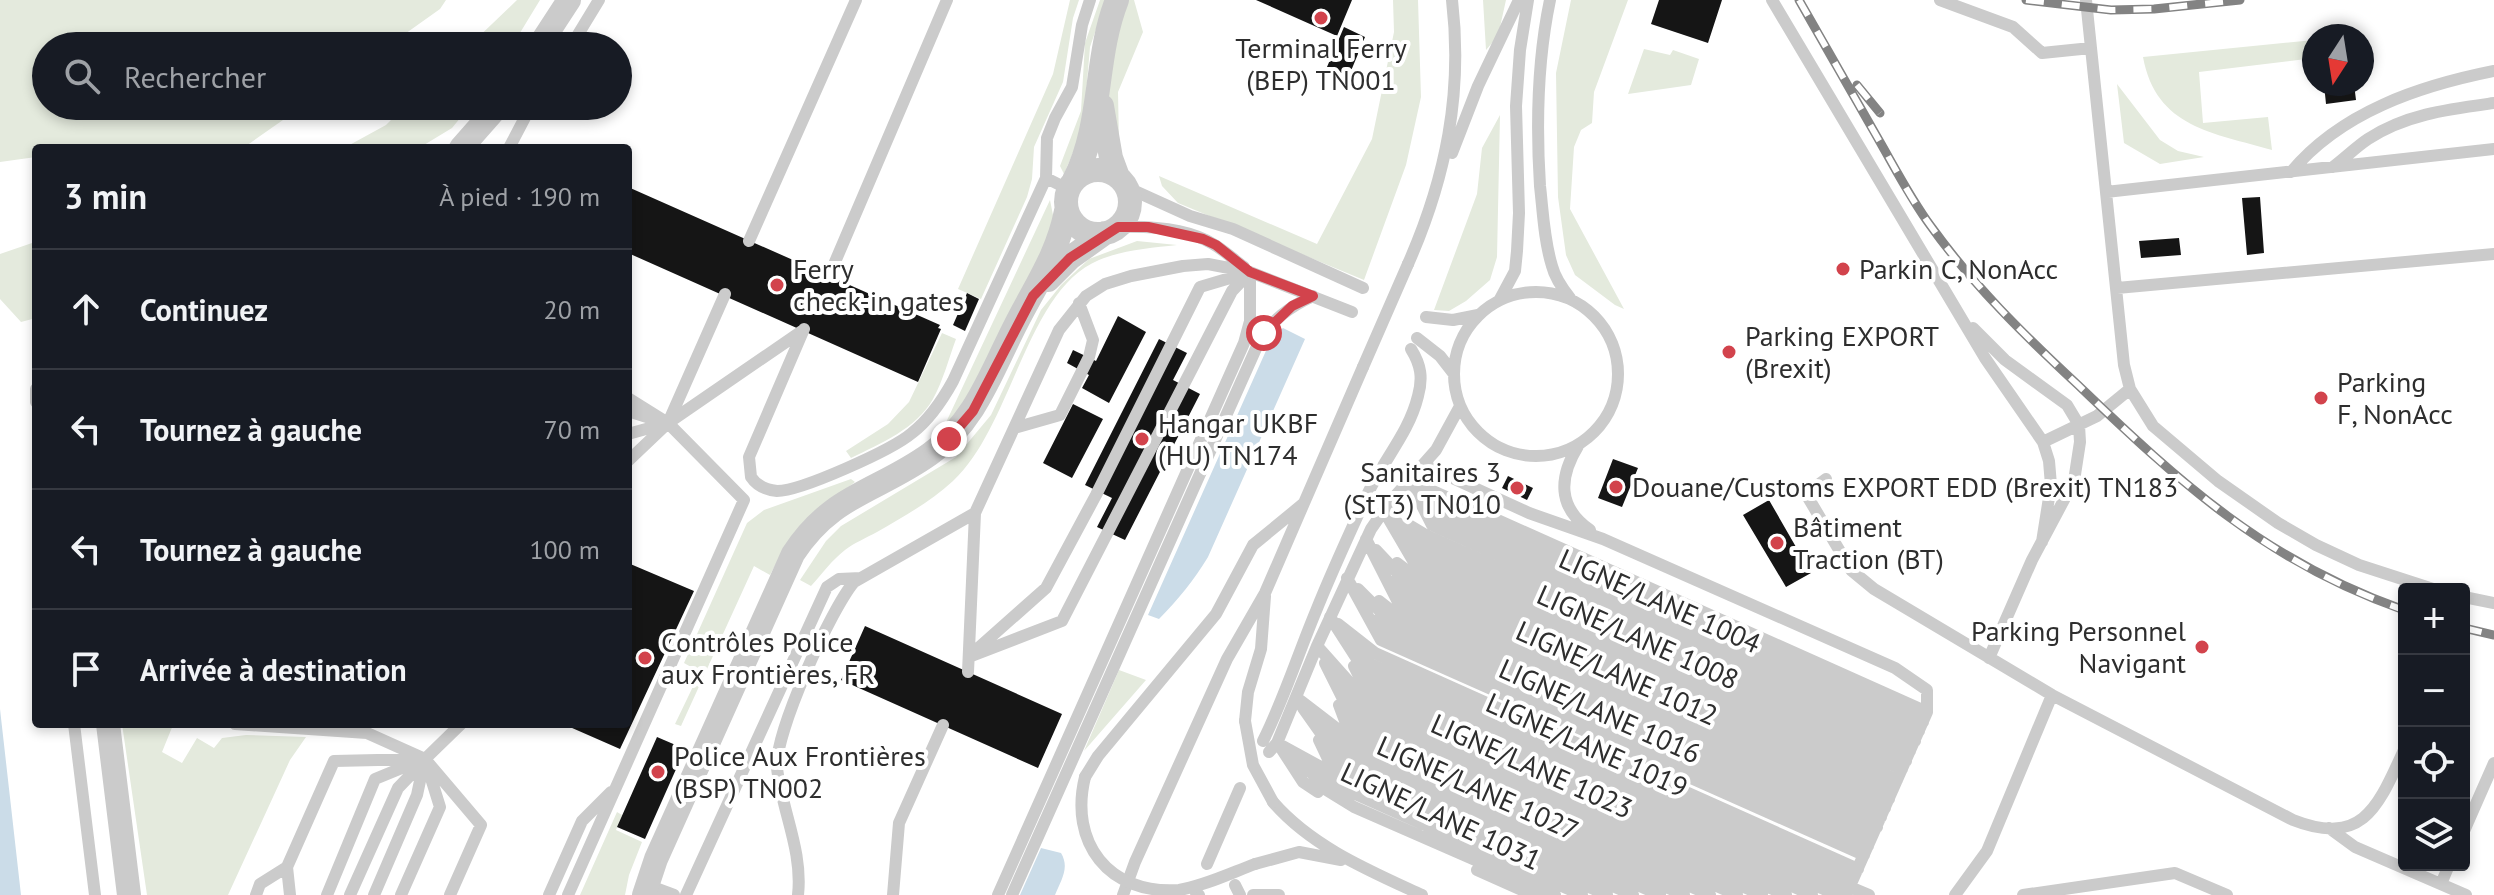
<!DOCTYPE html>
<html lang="fr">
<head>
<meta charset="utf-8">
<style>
  :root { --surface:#171b24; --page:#242831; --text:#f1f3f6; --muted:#9ea1a6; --line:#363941 }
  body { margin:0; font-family:"PT Sans",sans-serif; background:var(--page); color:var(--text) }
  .controls { position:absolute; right:24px; bottom:24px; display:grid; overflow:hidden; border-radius:8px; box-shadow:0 4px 12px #0003 }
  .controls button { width:72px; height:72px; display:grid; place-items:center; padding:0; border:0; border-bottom:2px solid var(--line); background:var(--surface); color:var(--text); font:40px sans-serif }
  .compass { position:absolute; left:2302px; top:24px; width:72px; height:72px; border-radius:50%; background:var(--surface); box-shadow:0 4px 12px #0003; rotate:192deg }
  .stop { position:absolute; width:24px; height:24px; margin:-18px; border:6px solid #d2434c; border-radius:50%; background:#fff }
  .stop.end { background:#d2434c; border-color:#fff; box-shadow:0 2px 8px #0008 }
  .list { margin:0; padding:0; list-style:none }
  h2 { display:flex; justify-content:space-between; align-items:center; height:104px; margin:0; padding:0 32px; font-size:34px }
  h2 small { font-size:26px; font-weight:400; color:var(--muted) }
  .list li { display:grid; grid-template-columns:52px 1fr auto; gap:24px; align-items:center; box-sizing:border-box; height:120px; padding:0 32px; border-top:2px solid var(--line) }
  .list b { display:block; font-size:30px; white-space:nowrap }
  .list em { font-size:26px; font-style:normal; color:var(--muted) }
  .icon { flex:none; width:44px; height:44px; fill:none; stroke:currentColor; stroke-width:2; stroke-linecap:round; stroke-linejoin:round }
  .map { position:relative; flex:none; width:2494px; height:895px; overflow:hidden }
  .search { position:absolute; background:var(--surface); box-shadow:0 4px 12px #0003; left:32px; top:32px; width:600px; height:88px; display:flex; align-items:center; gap:20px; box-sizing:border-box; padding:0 28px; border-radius:44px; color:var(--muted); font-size:30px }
  .panel { position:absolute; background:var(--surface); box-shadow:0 4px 12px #0003; left:32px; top:144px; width:600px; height:584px; border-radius:8px }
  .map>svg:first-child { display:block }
  .green { fill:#e4eadd }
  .water { fill:#cbdce8 }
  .building { fill:#151515 }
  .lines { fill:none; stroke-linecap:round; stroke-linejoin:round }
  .service { stroke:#cbcbcb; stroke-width:12 }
  .minor { stroke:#cbcbcb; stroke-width:24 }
  .rail-casing { stroke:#838383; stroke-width:9 }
  .rail { stroke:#fff; stroke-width:6; stroke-dasharray:18; stroke-linecap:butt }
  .service-bridge { stroke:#cbcbcb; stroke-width:12 }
  .route { stroke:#d2434c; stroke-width:10 }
  .poi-dot { fill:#d2434c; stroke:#fff; stroke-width:3 }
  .labels { text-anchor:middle; stroke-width:8; stroke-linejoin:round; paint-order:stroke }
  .poi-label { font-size:28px; fill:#2e2e2e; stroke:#fff; text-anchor:start }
  .street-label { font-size:28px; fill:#2e2e2e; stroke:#fff }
</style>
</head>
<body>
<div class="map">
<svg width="2494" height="895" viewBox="0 0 2494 895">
  <rect width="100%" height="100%" fill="#fff"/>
  <path class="green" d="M0,0H446L440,9L388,46H46V106H303L243,148H36V157L0,162Z
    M517,0H540L512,46H469Z
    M1070,0H1079L1073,18L1063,82L1034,147L1032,179L1027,197L981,299L958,289L1053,74Z
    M1100,0H1106L1090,47L1083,129L1064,174L1060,166L1081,111L1085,43Z
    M1128,0H1134L1143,32L1118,92L1119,144L1114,142L1108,88L1112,49Z
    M1393,0H1418L1421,97L1406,165L1364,280L1178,203L1162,186L1159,176L1317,244L1372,139L1394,32Z
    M1483,0H1506L1498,36L1486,50Z
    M1571,0H1628L1594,92L1592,123L1581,130L1574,147L1570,209L1624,309L1615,305L1575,275L1566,255L1558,197L1556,73Z
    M2314,40V58L2199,72L2203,123L2268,117L2272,150C2214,133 2156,128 2143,57Z
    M1644,49L1670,55L1673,50L1699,59L1691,85L1628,94Z
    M2117,84L2160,140L2178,151L2204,157L2160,164L2124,143Z
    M405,106H470L452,128L419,148H344L386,125Z
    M1500,115L1497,257L1490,280L1466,301L1449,311L1434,310L1477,194L1482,148Z
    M1050,200L1055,225L964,407L942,431Z
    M1137,241L1177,245C1151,248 1123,250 1099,260C1026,290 1013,425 953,481C930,502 903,517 877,532C866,538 854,543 845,550C832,560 822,574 811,586L800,580L826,541L841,526L956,457L991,415L1041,310L1061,285L1089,259Z
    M32,243H36V318L21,322L0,299V254Z
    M942,333L956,339C949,358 943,381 933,399C916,429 881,443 851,458L846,451L888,424L909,402Z
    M851,479L855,482L805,520L785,546L770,575L754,566L681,726L675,724L700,672L684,663L747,523L764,510Z
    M1119,670L1146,680L1084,751Z
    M122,724L173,725L162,752L182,763L197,738L214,748L222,738L246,735L306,737L290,760L228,895H147Z
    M617,812L622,815L616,830L642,842L629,875L625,895H580Z"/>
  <path class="water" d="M1283,328L1305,339L1208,557C1194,580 1178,600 1159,619L1148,615L1269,344L1275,334Z
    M0,709L21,895H0Z
    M1041,848L1061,853C1070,868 1061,880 1055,895H1020Z"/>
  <path class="building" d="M1256,0H1352L1337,36Z
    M1659,0H1722L1708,43L1651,24Z
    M1344,27L1365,37L1346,83L1324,74Z
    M2324,84H2354L2356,100L2326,104Z
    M628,187L940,325L938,328L941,329L918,382L628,253Z
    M2260,197L2264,253L2247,255L2242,198Z
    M2179,238L2181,255L2141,258L2139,241Z
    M967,293L979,299L965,331L953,325Z
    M1118,316L1146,332L1109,403L1082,388L1089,375L1067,363L1073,350L1096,361Z
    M1159,339L1187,353L1173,380L1200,394L1125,540L1097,527L1112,498L1085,485Z
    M1073,404L1103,419L1072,478L1043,463Z
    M1613,459L1638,468L1622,507L1598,498Z
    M1508,476L1533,488L1527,500L1502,488Z
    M1769,500L1811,573L1786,587L1743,515Z
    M628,563L694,591L620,749L563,724H628Z
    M865,626L1062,714L1038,768L841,680Z
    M657,737L685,749L645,839L617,827Z"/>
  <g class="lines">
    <path class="service" d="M1550,0C1537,62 1536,123 1540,186C1543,212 1544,240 1552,266C1555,278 1562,288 1570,298
      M1772,0L1985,358L2043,442L2049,461L2051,485L2042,542
      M1940,0L2013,27L2042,53L2091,48
      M2086,0L2124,365L2130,389L2153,426L2218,481L2278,523L2316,545L2359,565L2433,589
      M571,46L599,0
      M509,148L531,106
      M1452,153L1478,86L1519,0
      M2333,167C2345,158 2356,147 2368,139C2406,114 2450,109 2494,103
      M2291,172C2341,112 2419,86 2494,71
      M1046,178L1068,189
      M1126,187L1190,216L1233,229L1363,288
      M2106,192L2494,149
      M1118,227C1147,226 1187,228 1213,244C1224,250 1234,260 1244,267
      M749,241L856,0
      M1408,264C1446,178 1463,93 1452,0
      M829,276L947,0
      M2117,288L2494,254
      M1454 374a82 82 0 1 1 164 0a82 82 0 1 1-164 0Z
      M1500,299L1515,271L1517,251L1519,213L1516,106L1520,50L1528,0
      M1426,317L1453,320L1478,315
      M1973,328L2005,360L2067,405L2079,425L2080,442L2074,481L2032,560L1989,658
      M804,329L749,457L751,477C757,486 766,490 777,491C801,491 892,450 912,433C930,419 942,401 953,381L1046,178L1047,138L1055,118L1072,87L1082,25L1090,0
      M1417,338L1440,356L1454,374
      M36,389V402
      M628,411L653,419
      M668,423L725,294
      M1014,428L1060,415L1089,357L1093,340L1079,303
      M628,434L664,424
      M2043,442L2097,416L2130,389
      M1578,446C1559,477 1557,507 1590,530
      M628,461L668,423L802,331
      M1424,465L1529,513L1603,539L1895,668L1927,690V712L1846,895
      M1826,479L1806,494L1851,570L1874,589L2052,695L2293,820C2364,848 2379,804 2404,750
      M1409,480L1432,525L1915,741
      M1414,485L1442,508L1923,722
      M1426,488L1927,712
      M1428,505L1436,516L1919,731
      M1384,511L1415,564L1897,780
      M1392,518L1423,545L1906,761
      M1407,524L1427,536L1910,751
      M1366,539L1398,602L1881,817
      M1408,541L1419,554L1902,769
      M1376,550L1406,582L1889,799
      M1397,563L1410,573L1893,789
      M1347,578L1381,640L1864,855
      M1394,581L1402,592L1885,808
      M1358,589L1391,622L1872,836
      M2464,597L2494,603
      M1379,601L1393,612L1877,827
      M1330,617L1366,673L1849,889
      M1377,620L1385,631L1868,846
      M1338,624L1375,653L1858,869
      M1317,646L1358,692L1812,895
      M1358,649L1370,664L1853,879
      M975,651L1046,588L1096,495L1200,287L1247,273
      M969,657L1062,621L1232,291L1250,272
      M1325,663L1349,711L1762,895
      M1354,666L1362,682L1837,895
      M968,672L975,513L1059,330L1086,296L1105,284L1131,276L1183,266L1208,264L1250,272L1352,312
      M1343,685L1354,701L1786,895
      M1297,698L1340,731L1710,895
      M1339,705L1345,721L1737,895
      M1303,708L1332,749L1660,895
      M1245,721L1248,692L1261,649L1265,596
      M74,724L95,895
      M235,724L367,733L425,759L440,807L401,895
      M1321,724L1336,740L1684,895
      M1319,740L1328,759L1633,895
      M1263,741C1284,699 1298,654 1316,611C1332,571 1350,532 1368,493C1384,459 1409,433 1418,396C1423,378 1421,365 1411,349
      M1277,743L1319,766L1607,895
      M1279,745L1303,782L1318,792
      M1269,752L1277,743L1317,646L1371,529L1389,503L1436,450L1460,406
      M1297,761L1315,776L1582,895
      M1085,777L1098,756L1216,614L1253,545L1303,504
      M1315,783L1354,807L1555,895
      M1273,802C1312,847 1370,871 1422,895
      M2329,828L2355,847L2466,895
      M2464,831L2494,763
      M1207,864L1240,788
      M1255,864L1299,852L1341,860
      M1477,870L1533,895
      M2441,884L2449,865
      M647,885L674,895
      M1235,885L1240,895
      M1850,887L1869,895
      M1196,893L1199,895
      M256,895L260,884L287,867
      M290,895L287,867L334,761L422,759
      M327,895L375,779L414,763
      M350,895L398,788L423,762
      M374,895L417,795L424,762
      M450,895L481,825L425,759L461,724
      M549,895L582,821L611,792
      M568,895L744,500L668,423L628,398
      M686,895L827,587L839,579L861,578
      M798,895C803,851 782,811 777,768C774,734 831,609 854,582L975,513
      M893,895L899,823L943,725
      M998,895L1244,343L1250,321V272
      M1012,895L1258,344C1271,320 1289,307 1313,296
      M1123,895L1135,862L1227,659L1265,593L1363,367
      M1253,895H1279
      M1955,895L1987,851L2052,695
      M2023,895L2175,873L2227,895"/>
    <path class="minor" d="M539,46L569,0
      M1102,106L1111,158L1118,177
      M461,148L498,106
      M1066 202a32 32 0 1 1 64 0a32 32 0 1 1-64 0Z
      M1074,180C1103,124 1094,58 1117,0
      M1048,280L1070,258L1105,233
      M108,724L129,895
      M644,895L656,859L793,554C832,494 877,492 930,454C976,422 992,370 1017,322C1036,285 1058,253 1066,211"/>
    <g class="rail-casing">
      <path id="rail" d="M1799,0C1826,47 1853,95 1880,142C1896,170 1911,199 1930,225C1973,285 2024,335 2078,385C2180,483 2267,562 2404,610
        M2026,0L2111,10L2154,9L2240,0
        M1857,85L1880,113
        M2464,628L2494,635"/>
    </g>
    <use href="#rail" class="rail"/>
    <path class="service-bridge" d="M1363,367L1408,264
      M1245,721L1253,765L1273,802
      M1085,777C1069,842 1108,895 1179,890C1204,886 1231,873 1255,864"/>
  </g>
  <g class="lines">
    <path class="route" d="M949,439L973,411L1033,296L1070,258L1118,227H1148L1203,239L1216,245L1250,272L1313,296L1292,306L1264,333"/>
  </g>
  <g class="poi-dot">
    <circle cx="1321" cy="18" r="8"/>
    <circle cx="1843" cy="269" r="8"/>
    <circle cx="777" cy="285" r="8"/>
    <circle cx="1729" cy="352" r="8"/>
    <circle cx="2321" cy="398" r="8"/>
    <circle cx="1142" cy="439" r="8"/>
    <circle cx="1616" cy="487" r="8"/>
    <circle cx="1517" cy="488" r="8"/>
    <circle cx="1777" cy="543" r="8"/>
    <circle cx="2202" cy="647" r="8"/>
    <circle cx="645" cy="658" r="8"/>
    <circle cx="658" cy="772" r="8"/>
  </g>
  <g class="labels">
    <g class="poi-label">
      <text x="1321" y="58" text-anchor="middle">Terminal Ferry<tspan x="1321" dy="32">(BEP) TN001</tspan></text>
      <text x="793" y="279">Ferry<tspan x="793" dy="32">check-in gates</tspan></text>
      <text x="1859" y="279">Parkin C, NonAcc</text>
      <text x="1745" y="346">Parking EXPORT<tspan x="1745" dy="32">(Brexit)</tspan></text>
      <text x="2337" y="392">Parking<tspan x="2337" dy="32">F, NonAcc</tspan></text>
      <text x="1158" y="433">Hangar UKBF<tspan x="1158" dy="32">(HU) TN174</tspan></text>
      <text x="1501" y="482" text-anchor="end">Sanitaires 3<tspan x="1501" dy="32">(StT3) TN010</tspan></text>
      <text x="1632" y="497">Douane/Customs EXPORT EDD (Brexit) TN183</text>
      <text x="1793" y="537">Bâtiment<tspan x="1793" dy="32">Traction (BT)</tspan></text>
      <text x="2186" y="641" text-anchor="end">Parking Personnel<tspan x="2186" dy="32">Navigant</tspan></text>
      <text x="661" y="652">Contrôles Police<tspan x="661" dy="32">aux Frontières, FR</tspan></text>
      <text x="674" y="766">Police Aux Frontières<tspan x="674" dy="32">(BSP) TN002</tspan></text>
    </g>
    <g class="street-label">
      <text transform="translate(1660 601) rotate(24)" y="10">LIGNE/LANE 1004</text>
      <text transform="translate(1638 637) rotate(24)" y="10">LIGNE/LANE 1008</text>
      <text transform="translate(1617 673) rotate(24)" y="10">LIGNE/LANE 1012</text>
      <text transform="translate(1600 711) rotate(24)" y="10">LIGNE/LANE 1016</text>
      <text transform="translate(1587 745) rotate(24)" y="10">LIGNE/LANE 1019</text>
      <text transform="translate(1532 766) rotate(24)" y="10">LIGNE/LANE 1023</text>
      <text transform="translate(1478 788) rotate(24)" y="10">LIGNE/LANE 1027</text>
      <text transform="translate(1441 816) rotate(25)" y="10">LIGNE/LANE 1031</text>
    </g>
  </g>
</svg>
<div class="controls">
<button>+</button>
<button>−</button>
<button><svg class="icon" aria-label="locate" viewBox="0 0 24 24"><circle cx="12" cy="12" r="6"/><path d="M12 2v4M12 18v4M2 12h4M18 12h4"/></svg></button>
<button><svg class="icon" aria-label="layers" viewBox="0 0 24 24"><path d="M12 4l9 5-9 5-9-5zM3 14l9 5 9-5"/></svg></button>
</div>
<svg class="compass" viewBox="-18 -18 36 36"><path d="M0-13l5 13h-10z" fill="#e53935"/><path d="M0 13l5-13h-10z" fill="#9ea1a6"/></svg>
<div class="stop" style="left:1264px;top:333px"></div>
<div class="stop end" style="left:949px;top:439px"></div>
<div class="search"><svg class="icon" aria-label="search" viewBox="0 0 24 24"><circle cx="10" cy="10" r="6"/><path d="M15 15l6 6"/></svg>Rechercher</div>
<section class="panel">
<h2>3 min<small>À pied · 190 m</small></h2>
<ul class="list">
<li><svg class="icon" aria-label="ahead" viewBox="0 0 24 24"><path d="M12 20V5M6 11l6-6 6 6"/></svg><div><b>Continuez</b></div><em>20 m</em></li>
<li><svg class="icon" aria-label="left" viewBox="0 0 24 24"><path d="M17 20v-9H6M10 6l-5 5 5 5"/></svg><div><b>Tournez à gauche</b></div><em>70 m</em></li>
<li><svg class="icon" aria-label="left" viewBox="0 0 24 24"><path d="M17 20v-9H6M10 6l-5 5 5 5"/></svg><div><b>Tournez à gauche</b></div><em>100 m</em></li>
<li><svg class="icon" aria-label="arrive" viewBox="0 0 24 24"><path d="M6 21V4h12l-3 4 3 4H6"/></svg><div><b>Arrivée à destination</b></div></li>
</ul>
</section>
</div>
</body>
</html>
